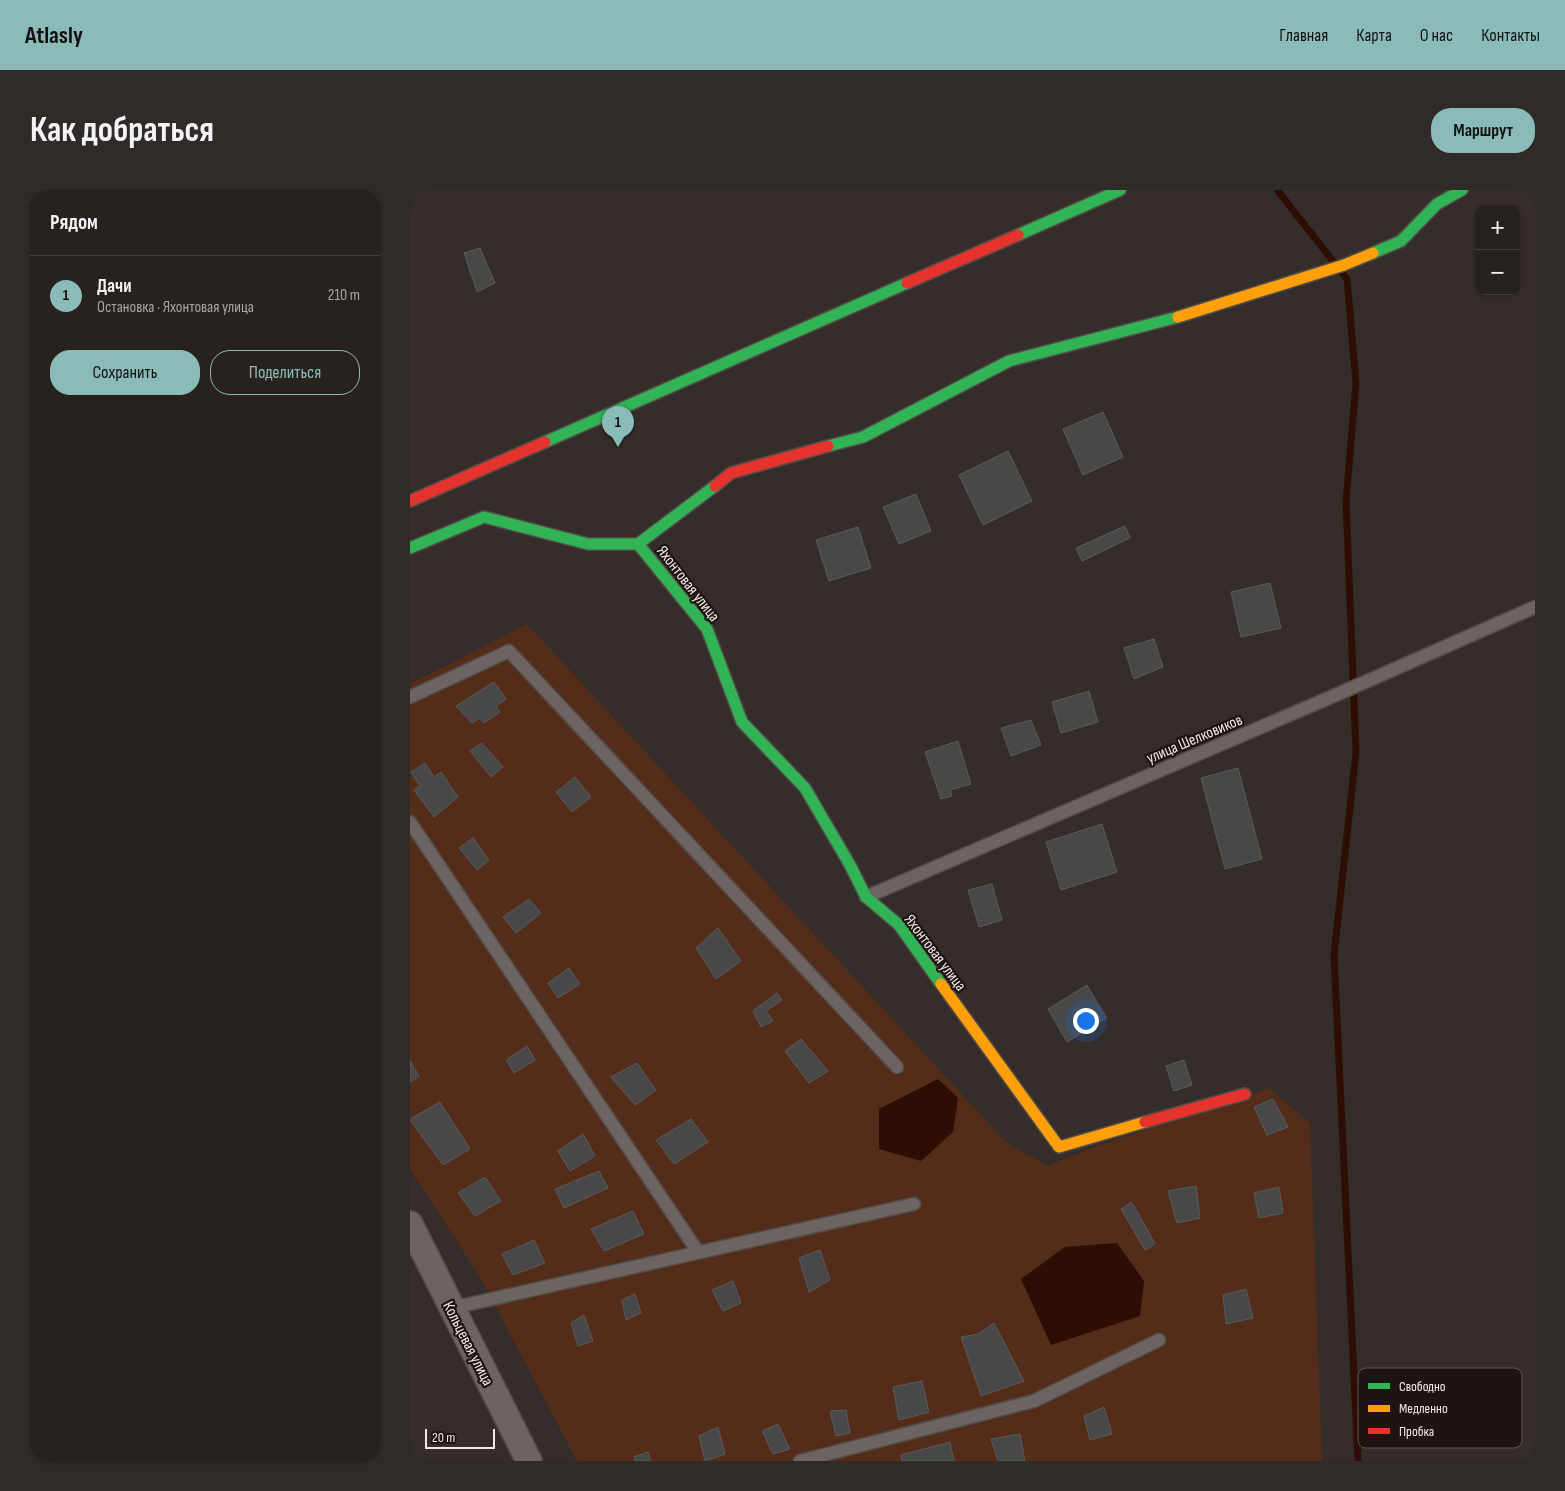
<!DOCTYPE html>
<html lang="ru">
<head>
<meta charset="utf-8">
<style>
  :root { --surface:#28221f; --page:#302a28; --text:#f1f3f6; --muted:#a5a4a4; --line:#443f3d; --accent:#8bbbb9 }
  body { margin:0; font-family:"Sofia Sans Condensed",sans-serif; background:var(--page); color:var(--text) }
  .controls { position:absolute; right:15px; top:15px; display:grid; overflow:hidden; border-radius:10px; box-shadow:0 1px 4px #0004 }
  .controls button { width:45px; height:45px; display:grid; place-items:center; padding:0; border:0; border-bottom:1px solid var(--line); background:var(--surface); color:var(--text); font:25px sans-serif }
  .scale { position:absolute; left:15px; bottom:12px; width:70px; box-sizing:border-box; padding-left:5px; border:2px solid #f3e9e4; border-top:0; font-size:14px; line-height:18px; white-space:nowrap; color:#f3e9e4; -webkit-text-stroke:4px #1c1512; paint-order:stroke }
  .you { position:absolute; left:675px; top:830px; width:18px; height:18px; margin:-12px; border:4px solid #fff; border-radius:50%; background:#1a73e8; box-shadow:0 0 0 8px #1a73e833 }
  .badge { display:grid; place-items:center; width:32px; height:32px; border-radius:50%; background:var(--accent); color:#111; font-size:16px; font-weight:700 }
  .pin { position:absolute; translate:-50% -41px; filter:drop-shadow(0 1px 2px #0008) }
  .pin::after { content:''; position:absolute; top:26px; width:18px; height:15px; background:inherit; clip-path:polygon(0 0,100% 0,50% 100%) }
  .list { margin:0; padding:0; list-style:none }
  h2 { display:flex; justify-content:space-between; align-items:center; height:65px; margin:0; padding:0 20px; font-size:21px }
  h2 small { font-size:16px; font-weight:400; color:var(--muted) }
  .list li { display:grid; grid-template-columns:32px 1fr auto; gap:15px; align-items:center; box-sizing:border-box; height:80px; padding:0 20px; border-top:1px solid var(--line) }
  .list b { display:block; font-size:19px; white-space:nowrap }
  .list p { margin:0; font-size:16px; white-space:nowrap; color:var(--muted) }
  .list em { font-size:16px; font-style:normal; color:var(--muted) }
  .actions { display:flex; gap:10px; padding:15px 20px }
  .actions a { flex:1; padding:11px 0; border:1px solid var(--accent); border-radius:20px; text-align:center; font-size:18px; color:var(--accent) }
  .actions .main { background:var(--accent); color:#111 }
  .map { position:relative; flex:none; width:1125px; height:1271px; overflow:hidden; border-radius:20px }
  header { display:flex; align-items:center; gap:30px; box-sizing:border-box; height:70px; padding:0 25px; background:var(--accent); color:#111 }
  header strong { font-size:24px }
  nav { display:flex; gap:28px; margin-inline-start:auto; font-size:18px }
  .intro { display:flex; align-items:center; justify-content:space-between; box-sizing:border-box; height:120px; padding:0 30px }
  h1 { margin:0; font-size:35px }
  .button { padding:12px 22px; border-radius:20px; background:var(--accent); color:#111; font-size:18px; font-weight:700 }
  main { display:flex; gap:30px; padding:0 30px }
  aside { flex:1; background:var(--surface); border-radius:20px; box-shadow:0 1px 4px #0004 }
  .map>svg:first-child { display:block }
  .green { fill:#532d19 }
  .water { fill:#2e0e04 }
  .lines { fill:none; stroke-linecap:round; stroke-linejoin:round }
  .stream { stroke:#2e0e04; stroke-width:7 }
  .building { fill:#484848; stroke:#5b5a5a }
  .lane-casing { stroke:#534c48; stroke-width:15 }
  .street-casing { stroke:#534c48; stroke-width:28 }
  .fast-casing { stroke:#534c48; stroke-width:14 }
  .slow-casing { stroke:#534c48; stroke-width:14 }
  .jam-casing { stroke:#534c48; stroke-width:14 }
  .lane { stroke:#6b6461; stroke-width:12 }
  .street { stroke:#6b6461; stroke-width:25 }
  .fast { stroke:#30b455; stroke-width:11 }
  .slow { stroke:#ff9f0a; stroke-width:11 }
  .jam { stroke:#e5322d; stroke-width:11 }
  .labels { text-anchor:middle; stroke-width:4.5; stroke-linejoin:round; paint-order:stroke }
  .street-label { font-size:16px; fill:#f3e9e4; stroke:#1c1512 }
  .key { fill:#1c1512; stroke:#5c5551; stroke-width:1 }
  .key-label { font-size:14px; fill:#f3e9e4 }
</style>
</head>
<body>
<header>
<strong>Atlasly</strong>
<nav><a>Главная</a><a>Карта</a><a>О нас</a><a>Контакты</a></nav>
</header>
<div class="intro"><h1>Как добраться</h1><a class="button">Маршрут</a></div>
<main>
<aside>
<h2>Рядом<small></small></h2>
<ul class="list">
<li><span class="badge">1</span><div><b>Дачи</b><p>Остановка · Яхонтовая улица</p></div><em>210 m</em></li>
</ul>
<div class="actions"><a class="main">Сохранить</a><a>Поделиться</a></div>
</aside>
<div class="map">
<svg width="1125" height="1271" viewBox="0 0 1125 1271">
  <rect width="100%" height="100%" fill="#352d29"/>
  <path class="green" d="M117,434L597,953L638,976L679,959L858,898L900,933L912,1271H167L70,1087L0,979V494Z"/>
  <path class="water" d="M528,889L548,908L543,942L511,971L469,959V919Z
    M707,1053L734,1091L730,1126L641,1155L611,1089L655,1057Z"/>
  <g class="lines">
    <path class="stream" d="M868,1L923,71
      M931,82L937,89L946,193L936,311L946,562L924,765L948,1271"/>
  </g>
  <path class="building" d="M70,58L85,93L67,102L54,63Z
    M693,222L713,267L673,285L653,239Z
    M598,261L622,311L573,335L549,285Z
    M506,304L521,341L489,354L473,317Z
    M715,336L720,348L672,371L666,358Z
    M448,337L461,378L419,391L406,350Z
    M860,393L871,438L831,447L821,402Z
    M744,449L753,477L724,489L714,458Z
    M84,492L96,509L86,516L90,522L74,533L70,528L62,533L46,516Z
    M679,501L688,532L651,543L642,512Z
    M621,530L631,555L601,566L591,538Z
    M548,551L561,594L540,600L542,606L531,609L515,562Z
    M72,553L93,577L81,587L60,561Z
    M15,573L24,587L31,582L48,607L24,627L4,600L10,596L1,582Z
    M828,578L852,669L815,679L791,588Z
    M165,587L181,607L162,622L146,602Z
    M692,634L707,682L651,700L636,652Z
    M63,648L79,670L67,680L49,658Z
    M582,694L592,730L569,737L558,700Z
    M119,709L131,723L106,743L93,727Z
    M308,738L331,771L306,789L286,758Z
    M159,778L170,794L148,808L138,793Z
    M677,795L696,828L657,852L638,819Z
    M367,803L372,810L356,821L363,831L351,837L343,821Z
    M391,849L418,881L399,893L375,861Z
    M117,856L125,870L104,883L96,870Z
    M774,870L782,895L764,901L756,876Z
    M0,871L9,886L0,892Z
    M227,873L246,900L225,915L201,887Z
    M863,909L878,937L857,945L844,917Z
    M30,912L60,959L33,975L0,930V929Z
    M281,929L298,952L264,974L246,950Z
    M173,944L185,966L160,981L148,961Z
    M189,981L198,998L154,1018L145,999Z
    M75,987L91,1011L65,1026L48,1003Z
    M786,996L790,1028L767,1033L758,1001Z
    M869,997L873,1023L849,1028L844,1003Z
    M722,1012L745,1054L735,1060L711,1019Z
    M223,1021L234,1044L194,1061L181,1039Z
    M124,1050L135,1073L103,1085L92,1064Z
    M410,1060L420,1090L399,1102L389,1068Z
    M323,1091L331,1113L313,1121L302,1100Z
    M836,1099L843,1128L816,1134L813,1105Z
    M225,1104L231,1123L216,1130L212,1110Z
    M174,1125L183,1151L168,1156L161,1133Z
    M584,1133L614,1191L571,1206L551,1147L568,1144Z
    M512,1191L519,1222L489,1230L483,1197Z
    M694,1217L702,1244L680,1250L674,1226Z
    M436,1220L440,1243L426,1246L420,1221Z
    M368,1234L380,1259L363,1264L352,1241Z
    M308,1237L315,1264L295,1271L289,1246Z
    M610,1244L615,1271H588L581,1249Z
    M540,1252L544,1271H492L491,1265Z
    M238,1262L240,1271H225L224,1267Z"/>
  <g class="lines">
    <g class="lane-casing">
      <path id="lane" d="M0,507L99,461L487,877
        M0,632L288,1062
        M456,707L928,504L1125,417
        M42,1118L504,1014
        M390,1271L624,1211L749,1150"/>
    </g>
    <g class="street-casing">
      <path id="street" d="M0,1034L119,1271"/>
    </g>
    <g class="fast-casing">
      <path id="fast" d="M608,45L710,0
        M963,63L991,51L1027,14L1052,0
        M135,252L497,93
        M418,256L453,247L599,171L768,127
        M228,354L297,439L332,532L395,598L440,675L456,707L489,735L531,794
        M0,358L74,327L178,354H228L305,296"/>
    </g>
    <g class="slow-casing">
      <path id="slow" d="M768,127L934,75L963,63
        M531,794L649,957L735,932"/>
    </g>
    <g class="jam-casing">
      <path id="jam" d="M497,93L608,45
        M305,296L321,283L418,256
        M0,311L135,252
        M735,932L835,904"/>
    </g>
    <use href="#lane" class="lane"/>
    <use href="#street" class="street"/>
    <use href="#fast" class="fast"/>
    <use href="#slow" class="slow"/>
    <use href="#jam" class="jam"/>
  </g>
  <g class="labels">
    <g class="street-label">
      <text transform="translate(279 393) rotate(52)" y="6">Яхонтовая улица</text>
      <text transform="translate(784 548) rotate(-23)" y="6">улица Шелковиков</text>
      <text transform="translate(526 762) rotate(53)" y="6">Яхонтовая улица</text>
      <text transform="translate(59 1153) rotate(63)" y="6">Кольцевая улица</text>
    </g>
  </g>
  <rect x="948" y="1178" width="164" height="80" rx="8" class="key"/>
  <rect x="958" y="1193" width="22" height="6" fill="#30b455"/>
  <rect x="958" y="1215" width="22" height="7" fill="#ff9f0a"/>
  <rect x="958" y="1238" width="22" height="6" fill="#e5322d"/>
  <g class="key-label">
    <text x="989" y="1201">Свободно</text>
    <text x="989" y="1223">Медленно</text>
    <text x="989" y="1246">Пробка</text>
  </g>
</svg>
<div class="controls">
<button>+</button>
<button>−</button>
</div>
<div class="scale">20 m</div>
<div class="you"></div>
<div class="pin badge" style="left:208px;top:257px">1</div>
</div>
</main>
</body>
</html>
